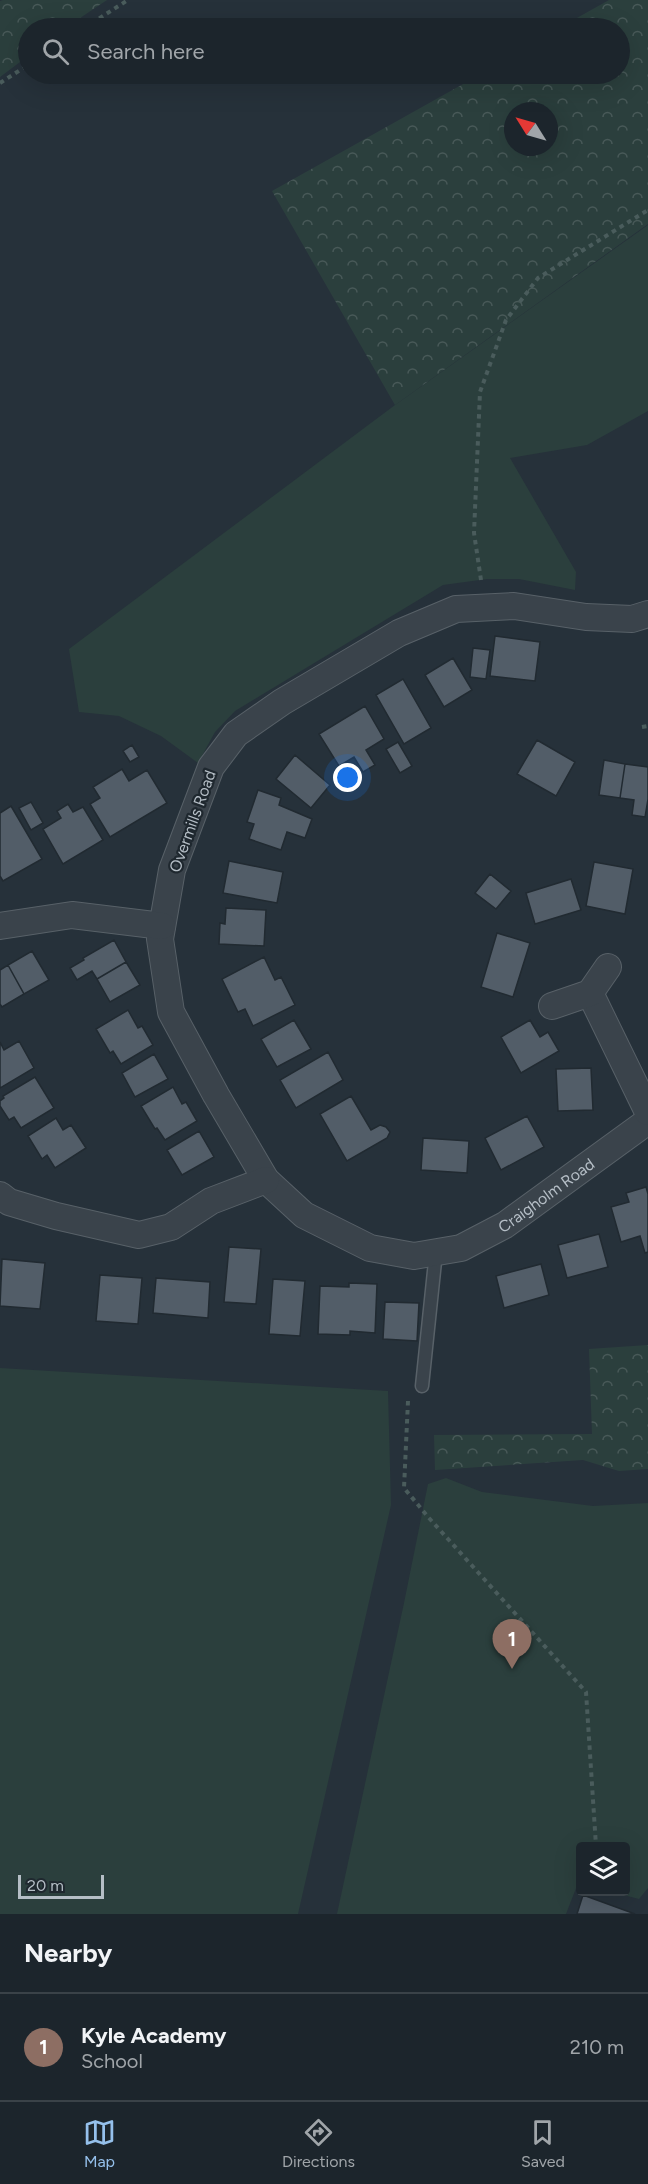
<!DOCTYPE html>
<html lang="en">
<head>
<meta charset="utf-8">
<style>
  :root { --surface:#1c252c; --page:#293138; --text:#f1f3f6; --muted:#a0a5a9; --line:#3a4248; --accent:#95c0eb }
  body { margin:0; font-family:Figtree,sans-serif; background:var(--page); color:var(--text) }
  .controls { position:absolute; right:18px; bottom:18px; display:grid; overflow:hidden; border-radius:6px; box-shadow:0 6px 24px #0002 }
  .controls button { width:54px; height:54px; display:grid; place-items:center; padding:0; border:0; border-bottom:2px solid var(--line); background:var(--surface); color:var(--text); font:30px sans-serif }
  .compass { position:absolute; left:504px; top:102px; width:54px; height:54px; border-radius:50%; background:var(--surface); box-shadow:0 6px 24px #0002; rotate:307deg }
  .scale { position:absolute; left:18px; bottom:15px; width:86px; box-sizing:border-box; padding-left:6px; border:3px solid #b5bec6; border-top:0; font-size:16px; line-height:21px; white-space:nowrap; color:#b5bec6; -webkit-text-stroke:4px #1f282f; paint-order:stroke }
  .you { position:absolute; left:348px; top:778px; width:21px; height:21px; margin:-15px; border:4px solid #fff; border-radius:50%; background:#1a73e8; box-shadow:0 0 0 9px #1a73e833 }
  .badge { display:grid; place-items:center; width:39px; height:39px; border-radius:50%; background:var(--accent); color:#fff; font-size:20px; font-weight:700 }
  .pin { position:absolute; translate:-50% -50px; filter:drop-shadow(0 2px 3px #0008) }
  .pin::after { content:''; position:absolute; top:32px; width:21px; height:18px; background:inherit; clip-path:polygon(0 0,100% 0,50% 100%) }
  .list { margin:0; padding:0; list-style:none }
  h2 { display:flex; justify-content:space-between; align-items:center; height:78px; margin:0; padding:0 24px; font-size:26px }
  h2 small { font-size:20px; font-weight:400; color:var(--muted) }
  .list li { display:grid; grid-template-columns:39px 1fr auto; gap:18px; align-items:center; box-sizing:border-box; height:108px; padding:0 24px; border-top:2px solid var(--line) }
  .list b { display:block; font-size:22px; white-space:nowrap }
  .list p { margin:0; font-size:20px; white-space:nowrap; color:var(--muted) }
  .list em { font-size:20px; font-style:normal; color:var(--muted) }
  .icon { flex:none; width:33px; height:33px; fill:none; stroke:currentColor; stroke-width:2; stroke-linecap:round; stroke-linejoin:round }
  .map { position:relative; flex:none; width:648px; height:1914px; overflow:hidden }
  .search { position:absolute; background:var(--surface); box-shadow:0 6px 24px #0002; left:18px; right:18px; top:18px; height:66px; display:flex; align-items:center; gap:15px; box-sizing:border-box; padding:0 21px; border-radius:33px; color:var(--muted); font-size:22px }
  .sheet { height:186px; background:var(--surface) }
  nav { display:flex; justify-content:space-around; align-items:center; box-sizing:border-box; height:84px; border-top:2px solid var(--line); background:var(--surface); font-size:16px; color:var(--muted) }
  nav a { display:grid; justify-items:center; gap:3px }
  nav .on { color:var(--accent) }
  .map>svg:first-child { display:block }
  .grass { fill:#2b3f3d }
  .forest { fill:url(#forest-crowns); fill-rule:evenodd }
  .building { fill:#525d68; stroke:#212a31; stroke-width:1.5 }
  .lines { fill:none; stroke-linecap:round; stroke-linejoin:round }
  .service-casing { stroke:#586168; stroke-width:15 }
  .minor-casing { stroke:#586168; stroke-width:28 }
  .path { stroke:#4a5c5c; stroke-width:4; stroke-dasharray:4.5 4.5; stroke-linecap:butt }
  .service { stroke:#3a434b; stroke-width:12 }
  .minor { stroke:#3a434b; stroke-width:26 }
  .labels { text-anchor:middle; stroke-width:4.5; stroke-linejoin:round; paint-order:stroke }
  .street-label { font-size:16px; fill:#b5bec6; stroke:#1f282f }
</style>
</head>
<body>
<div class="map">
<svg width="648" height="1914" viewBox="0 0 648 1914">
  <defs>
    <pattern id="forest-crowns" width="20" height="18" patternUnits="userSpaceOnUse" patternTransform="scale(1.5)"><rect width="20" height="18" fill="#2b3f3d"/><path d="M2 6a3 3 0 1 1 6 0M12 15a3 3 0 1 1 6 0" fill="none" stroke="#485958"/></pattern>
  </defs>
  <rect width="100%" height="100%" fill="#26313a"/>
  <path class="grass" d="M648,225V411L587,445L510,458L576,572L575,590L519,579H487L443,585L235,711L215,732L198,763L161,736L119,716L79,712L69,649L395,405Z
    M0,1368L388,1391L391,1505L298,1914H0Z
    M446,1478L482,1492L593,1506L648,1503V1888L639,1899L612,1892H626V1846H580V1883H578L566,1914H337L404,1603L428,1484Z"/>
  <path class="forest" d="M3,0H107L65,28H28V56L0,77V1Z
    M609,0H648V224L395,405L272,191L481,74H620V28H559ZM513,111H549V147H513Z
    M648,1345V1469L619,1471L583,1460L435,1470L434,1435L592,1434L589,1349Z"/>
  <path class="building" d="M495,636L540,642L535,681L490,676Z
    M473,648L490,650L486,679L470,677Z
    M453,658L472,690L444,707L425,675Z
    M403,679L431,728L404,744L376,695Z
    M365,706L384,739L366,750L375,765L363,772L354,757L339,766L319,734Z
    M537,740L575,762L556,796L517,774Z
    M398,742L412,766L400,773L386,749Z
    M132,745L139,757L130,762L123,751Z
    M295,755L330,785L311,808L276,779Z
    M604,760L625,764L620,798L599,795Z
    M625,764L648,767V799L645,817L632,815L634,800L620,798Z
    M122,769L129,781L147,770L167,803L110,837L90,804L100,798L93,787Z
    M258,790L281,798L279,805L312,819L305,838L287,832L281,850L249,839L254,824L247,822Z
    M31,802L43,823L31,830L19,808Z
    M68,804L73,812L83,807L103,840L63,864L43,829L61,818L57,811Z
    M11,806L42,859L3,881L0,876V813Z
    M229,861L283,872L277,903L223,893Z
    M594,862L633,869L625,914L586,906Z
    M490,874L511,891L496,909L475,893Z
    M571,879L581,910L535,924L526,893Z
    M226,908L266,910L264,946L219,944L220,923L225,924Z
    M497,933L530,943L513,997L481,987Z
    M114,940L126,962L97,979L92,971L77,980L70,968L84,960L83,958Z
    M32,951L49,980L24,994L8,965Z
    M264,957L275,980L281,977L295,1005L253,1026L245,1009L238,1012L222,979Z
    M126,962L140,985L110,1002L97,979Z
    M8,965L24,994L2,1007L0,1004V970Z
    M128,1010L138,1028L142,1026L153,1045L121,1064L113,1051L110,1053L96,1029Z
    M294,1020L311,1049L277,1067L261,1039Z
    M530,1020L540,1037L548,1032L559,1051L521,1073L501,1037Z
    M19,1041L34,1068L0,1088V1042L4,1050Z
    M328,1052L343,1080L296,1108L280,1080Z
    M154,1054L168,1079L135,1097L122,1073Z
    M591,1068L593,1110L558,1111L556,1069Z
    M35,1077L54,1108L21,1128L14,1117L9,1120L0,1106V1101L4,1098L3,1096Z
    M173,1087L182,1104L186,1102L197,1121L165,1140L157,1128L155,1129L141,1106Z
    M351,1096L371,1130L380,1125L386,1127L390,1132L387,1138L347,1161L320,1114Z
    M527,1116L544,1147L501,1170L485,1138Z
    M56,1118L63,1130L71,1125L86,1148L55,1168L47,1155L42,1159L28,1136Z
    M199,1131L214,1157L182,1175L167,1150Z
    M423,1138L469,1141L467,1173L421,1170Z
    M646,1187L648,1194V1252L645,1253L640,1236L621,1242L611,1207L629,1202L626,1193Z
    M599,1234L608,1267L567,1278L558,1245Z
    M229,1247L261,1249L256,1304L224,1302Z
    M2,1259L45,1263L40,1309L0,1306Z
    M541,1264L549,1295L504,1308L496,1276Z
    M100,1275L142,1278L138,1324L96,1321Z
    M156,1278L210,1282L208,1318L153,1313Z
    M273,1279L305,1281L300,1336L269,1334Z
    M349,1283L377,1284L375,1333L350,1331V1335L318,1334L320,1286L349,1287Z
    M385,1302L419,1303L417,1341L383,1339Z
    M583,1895L635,1914H577Z"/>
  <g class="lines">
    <g class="service-casing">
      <path id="service" d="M422,1386L436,1252"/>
    </g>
    <g class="minor-casing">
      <g id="minor">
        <path id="s1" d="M648,614L632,619L586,617L514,606L456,609L399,633L282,702L236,734L211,767L172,870L160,939L171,1012L216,1095L266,1180L304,1215L370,1248L414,1256L461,1248L505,1225L648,1121"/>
        <path d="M0,926L72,915L162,926"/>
        <path d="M590,993L648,1112"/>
        <path d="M552,1006L590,993L608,967"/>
        <path d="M0,1195L9,1202L56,1216L139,1235L171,1227L211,1201L266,1180"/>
      </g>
    </g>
    <path class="path" d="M84,28L128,0
      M0,83L28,65
      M481,580L474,533L480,392L506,320L538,278L648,210
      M642,727L648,726
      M408,1401L404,1488L429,1518L586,1692L596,1846"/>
    <use href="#service" class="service"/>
    <use href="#minor" class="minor"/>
  </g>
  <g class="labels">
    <g class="street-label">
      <text transform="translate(192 821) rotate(-70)" y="6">Overmills Road</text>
      <text dy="6" stroke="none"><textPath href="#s1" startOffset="1254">Craigholm Road</textPath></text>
    </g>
  </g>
</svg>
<div class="controls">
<button><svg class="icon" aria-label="layers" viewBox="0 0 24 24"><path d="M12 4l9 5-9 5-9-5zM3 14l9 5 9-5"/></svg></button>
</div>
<svg class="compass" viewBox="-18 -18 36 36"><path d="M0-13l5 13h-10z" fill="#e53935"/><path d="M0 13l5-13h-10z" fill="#a0a5a9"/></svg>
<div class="scale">20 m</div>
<div class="you"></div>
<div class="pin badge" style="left:512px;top:1669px;background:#8d6e63">1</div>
<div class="search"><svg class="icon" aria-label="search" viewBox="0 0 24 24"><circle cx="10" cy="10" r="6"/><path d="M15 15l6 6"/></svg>Search here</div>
</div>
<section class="sheet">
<h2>Nearby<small></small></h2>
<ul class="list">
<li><span class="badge" style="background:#8d6e63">1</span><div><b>Kyle Academy</b><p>School</p></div><em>210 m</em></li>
</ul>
</section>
<nav>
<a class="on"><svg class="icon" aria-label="map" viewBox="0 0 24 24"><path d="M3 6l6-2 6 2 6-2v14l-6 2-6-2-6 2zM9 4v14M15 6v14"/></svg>Map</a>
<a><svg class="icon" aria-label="directions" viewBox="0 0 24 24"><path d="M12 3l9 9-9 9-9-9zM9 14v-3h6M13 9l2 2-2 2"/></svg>Directions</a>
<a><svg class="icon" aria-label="saved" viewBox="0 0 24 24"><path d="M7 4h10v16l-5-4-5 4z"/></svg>Saved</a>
</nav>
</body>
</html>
